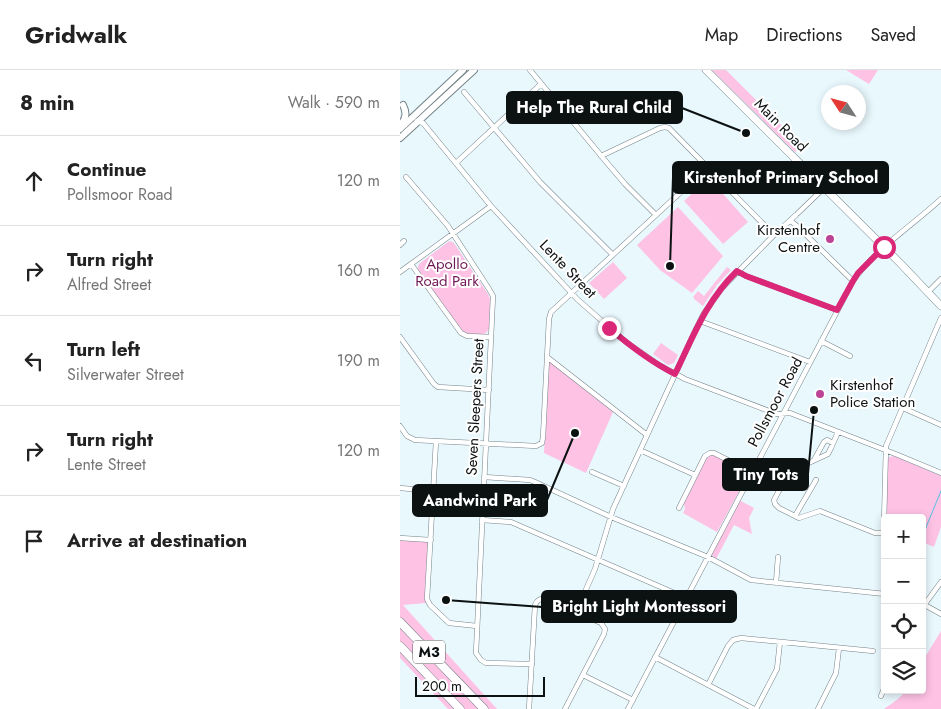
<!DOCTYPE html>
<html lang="en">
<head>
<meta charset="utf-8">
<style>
  :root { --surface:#fff; --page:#f6f6f6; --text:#222; --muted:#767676; --line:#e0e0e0 }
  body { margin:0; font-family:Jost,sans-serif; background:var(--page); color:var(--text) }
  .controls { position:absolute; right:15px; bottom:15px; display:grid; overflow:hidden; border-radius:5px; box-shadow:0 2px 8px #0003 }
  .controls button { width:45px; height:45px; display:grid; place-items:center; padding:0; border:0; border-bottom:1px solid var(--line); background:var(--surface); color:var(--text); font:25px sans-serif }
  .compass { position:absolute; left:421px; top:15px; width:45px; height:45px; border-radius:50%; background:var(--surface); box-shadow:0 2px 8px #0003; rotate:306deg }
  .scale { position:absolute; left:15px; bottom:12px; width:130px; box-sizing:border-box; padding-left:5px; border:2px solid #0c1112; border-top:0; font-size:14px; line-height:18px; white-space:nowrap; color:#0c1112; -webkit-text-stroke:4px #fff; paint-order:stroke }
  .stop { position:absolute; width:15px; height:15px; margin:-11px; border:4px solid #db2777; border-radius:50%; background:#fff }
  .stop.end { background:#db2777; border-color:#fff; box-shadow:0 1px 5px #0008 }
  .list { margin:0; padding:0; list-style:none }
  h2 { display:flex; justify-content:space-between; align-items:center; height:65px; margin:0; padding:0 20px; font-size:21px }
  h2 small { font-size:16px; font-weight:400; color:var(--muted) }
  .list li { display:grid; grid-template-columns:32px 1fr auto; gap:15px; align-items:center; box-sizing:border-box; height:90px; padding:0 20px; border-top:1px solid var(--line) }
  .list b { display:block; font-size:19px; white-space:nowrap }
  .list p { margin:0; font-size:16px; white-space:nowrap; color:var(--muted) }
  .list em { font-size:16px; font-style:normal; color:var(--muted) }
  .icon { flex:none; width:28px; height:28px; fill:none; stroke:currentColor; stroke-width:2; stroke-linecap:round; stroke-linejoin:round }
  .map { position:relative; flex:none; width:541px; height:639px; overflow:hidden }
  header { display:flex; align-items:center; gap:30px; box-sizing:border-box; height:70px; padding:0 25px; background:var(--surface); border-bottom:1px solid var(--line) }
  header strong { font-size:24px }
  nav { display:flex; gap:28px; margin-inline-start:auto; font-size:18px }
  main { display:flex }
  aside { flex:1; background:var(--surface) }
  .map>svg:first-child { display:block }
  .green { fill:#fec2e5 }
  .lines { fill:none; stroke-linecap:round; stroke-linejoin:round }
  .stream { stroke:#55c0df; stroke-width:1 }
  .minor-casing { stroke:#758388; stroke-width:5.5 }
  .secondary-casing { stroke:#758388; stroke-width:8 }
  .primary-casing { stroke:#758388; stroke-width:8 }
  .motorway-casing { stroke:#758388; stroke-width:9 }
  .minor { stroke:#fff; stroke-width:4.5 }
  .secondary { stroke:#fff; stroke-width:6 }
  .primary { stroke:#fff; stroke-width:7 }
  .motorway { stroke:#fff; stroke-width:8 }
  .route { stroke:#db2777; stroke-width:6 }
  .poi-dot { fill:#bc4395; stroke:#fff; stroke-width:2 }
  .labels { text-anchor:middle; stroke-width:4; stroke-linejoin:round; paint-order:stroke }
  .shield { fill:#fff; stroke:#555859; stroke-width:1 }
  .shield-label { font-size:14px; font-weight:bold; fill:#0c1112 }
  .street-label { font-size:15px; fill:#0c1112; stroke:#fff }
  .poi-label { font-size:15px; fill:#0c1112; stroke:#fff; text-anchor:end }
  .park-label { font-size:15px; fill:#6f1855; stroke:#fff }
  .leader { fill:none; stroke:#0c1112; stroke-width:2 }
  .callout-dot { fill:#0c1112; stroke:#fff; stroke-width:2 }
  .callout { fill:#0c1112; stroke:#0c1112; stroke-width:2 }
  .callout-label { font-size:16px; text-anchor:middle; font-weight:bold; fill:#fff }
</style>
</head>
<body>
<header>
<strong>Gridwalk</strong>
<nav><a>Map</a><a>Directions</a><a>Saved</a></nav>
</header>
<main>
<aside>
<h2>8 min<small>Walk · 590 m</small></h2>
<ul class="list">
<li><svg class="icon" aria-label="ahead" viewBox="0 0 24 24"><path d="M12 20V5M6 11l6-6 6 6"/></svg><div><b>Continue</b><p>Pollsmoor Road</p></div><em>120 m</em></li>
<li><svg class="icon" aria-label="right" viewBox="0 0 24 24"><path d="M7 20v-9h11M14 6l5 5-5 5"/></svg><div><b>Turn right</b><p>Alfred Street</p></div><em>160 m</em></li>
<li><svg class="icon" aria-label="left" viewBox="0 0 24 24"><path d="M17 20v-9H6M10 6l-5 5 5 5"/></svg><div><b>Turn left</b><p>Silverwater Street</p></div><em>190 m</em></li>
<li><svg class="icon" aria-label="right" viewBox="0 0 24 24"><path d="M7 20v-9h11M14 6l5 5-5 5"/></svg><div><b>Turn right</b><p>Lente Street</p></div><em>120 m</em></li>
<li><svg class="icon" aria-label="arrive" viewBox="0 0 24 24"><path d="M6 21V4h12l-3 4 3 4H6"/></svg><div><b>Arrive at destination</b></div></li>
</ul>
</aside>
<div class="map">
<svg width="541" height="639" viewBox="0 0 541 639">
  <rect width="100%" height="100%" fill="#e9f8fd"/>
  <path class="green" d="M312,0H326L402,76L395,82Z
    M446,0H478L469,14Z
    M309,108L348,152L323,174L284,131Z
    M278,137L323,186L292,223L260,200L237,175Z
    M50,171L54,173L88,224L90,229L89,259L86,263C80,266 69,265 62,262L18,200V196L20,193L48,172Z
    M213,192L227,208L204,229L189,213Z
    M327,197L331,200L317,215L303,236L294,229V228L293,227L298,221L304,226Z
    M261,273L278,285L274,293L268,295L253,284Z
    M149,291L213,342L186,403L144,383Z
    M310,385H314L343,400L346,403L347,407L317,462L283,443L285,439L284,433L306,388Z
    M494,386L541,406V457L534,477L522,472V448H486L487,391L489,387Z
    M339,430L354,438L349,448L352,464L334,455L316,489L312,485L313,481Z
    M0,468L31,470L28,532L26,533L3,535L97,639H48L0,588Z
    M541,561V639H484C492,633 501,628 506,620H522V592Z"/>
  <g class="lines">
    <path class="stream" d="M522,467L541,421"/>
    <g class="minor-casing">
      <path id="minor" d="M130,0L208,94L225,114L256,145
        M64,22L140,112L213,185
        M17,51L23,53L91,136L165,216L177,229L226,272L259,295L285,309L377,344L390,343L498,385L541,403
        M201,86L260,58L265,57L269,58L374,165
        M56,93L141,14
        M6,107L48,156L89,219L93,226L76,583L81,590L86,593L132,594
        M398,143L424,118
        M389,152H392L397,156L453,211
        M0,175L4,171
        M11,194L61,263L67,266L91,267
        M337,201L346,206L437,240
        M0,202L91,136
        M528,222L541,209
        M300,251L410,292
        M0,267L34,314L38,317L89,320
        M421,271L450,286
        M147,287L247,365
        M503,338L541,355
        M0,356L7,366L15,370L136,376L142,373L143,367L149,249L151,242L308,97
        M438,362L431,378L428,384L389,402L374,430L375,434L379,438L399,448L420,441L475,463H479L485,462
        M36,371L27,529L30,535L49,553L77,556
        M240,380L295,405
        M414,390L424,372L427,370L433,373
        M192,402L224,416
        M84,407L130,410L135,412L211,447L308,487L351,510L485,524
        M0,418L33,421
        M279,438L305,386L310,383H314L381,417
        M395,446L416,410
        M82,450L111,452L286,528
        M485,458L484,453L486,376L541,248
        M0,468L31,470
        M376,513L378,487
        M523,534L541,544
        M522,538L541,512
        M176,542L195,499L213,439L296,259L304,243L323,217L374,165L396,145
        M255,587L354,639
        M183,605L233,630
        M308,615L328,576L333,570L341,568L473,581
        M481,626L485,616
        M129,639L135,535C137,530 140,528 146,529L201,553L205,559L204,564L165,639
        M228,639L453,211C476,178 512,156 541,129
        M356,639L377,599L380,572
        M418,639L436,603L439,578"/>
    </g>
    <g class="secondary-casing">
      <path id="secondary" d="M1,54C6,48 7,43 3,35
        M0,59L63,0
        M0,68L74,0"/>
    </g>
    <g class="primary-casing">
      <path id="primary" d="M306,0L500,193L541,236"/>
    </g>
    <g class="motorway-casing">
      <path id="motorway" d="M0,552L84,639
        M0,576L60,639"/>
    </g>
    <use href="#minor" class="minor"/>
    <use href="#secondary" class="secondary"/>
    <use href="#primary" class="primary"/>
    <use href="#motorway" class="motorway"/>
  </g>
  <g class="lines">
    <path class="route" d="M209,258C229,275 251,292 275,304C293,267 306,231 337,201L346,206L437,240L453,211L458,203L484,177"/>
  </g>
  <g class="poi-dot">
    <circle cx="430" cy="169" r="5"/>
    <circle cx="420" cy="324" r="5"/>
  </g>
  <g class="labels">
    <rect class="shield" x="13" y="570.5" width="32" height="23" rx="4"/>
    <g class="shield-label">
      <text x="29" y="587">M3</text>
    </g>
    <g class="street-label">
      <text transform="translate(381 55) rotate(45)" y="5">Main Road</text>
      <text transform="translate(168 199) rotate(46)" y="5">Lente Street</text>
      <text transform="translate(375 332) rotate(-62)" y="5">Pollsmoor Road</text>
      <text transform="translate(75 337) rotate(-87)" y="5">Seven Sleepers Street</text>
    </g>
    <g class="poi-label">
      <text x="420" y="165">Kirstenhof<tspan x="420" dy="17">Centre</tspan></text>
      <text x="430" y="320" text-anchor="start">Kirstenhof<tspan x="430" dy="17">Police Station</tspan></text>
    </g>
    <g class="park-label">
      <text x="47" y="199">Apollo<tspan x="47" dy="17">Road Park</tspan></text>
    </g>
  </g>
  <path class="leader" d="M346 63L282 38M270 196L273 107M414 340L408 404M175 363L147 430M46 530L142 537"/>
  <g class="callout-dot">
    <circle cx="346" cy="63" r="5"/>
    <circle cx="270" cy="196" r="5"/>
    <circle cx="414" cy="340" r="5"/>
    <circle cx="175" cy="363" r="5"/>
    <circle cx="46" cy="530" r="5"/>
  </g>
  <g class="callout">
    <rect x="107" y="22" width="175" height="31" rx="5"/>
    <rect x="273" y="92" width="215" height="31" rx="5"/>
    <rect x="323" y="389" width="85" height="31" rx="5"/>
    <rect x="13" y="415" width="134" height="31" rx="5"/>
    <rect x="142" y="521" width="194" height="31" rx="5"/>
  </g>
  <g class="callout-label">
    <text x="194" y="43">Help The Rural Child</text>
    <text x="381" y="113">Kirstenhof Primary School</text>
    <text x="366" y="410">Tiny Tots</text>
    <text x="80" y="436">Aandwind Park</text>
    <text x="239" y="542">Bright Light Montessori</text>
  </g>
</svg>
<div class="controls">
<button>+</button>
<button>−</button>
<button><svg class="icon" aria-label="locate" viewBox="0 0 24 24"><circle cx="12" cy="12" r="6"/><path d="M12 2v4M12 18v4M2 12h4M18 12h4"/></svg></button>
<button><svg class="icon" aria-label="layers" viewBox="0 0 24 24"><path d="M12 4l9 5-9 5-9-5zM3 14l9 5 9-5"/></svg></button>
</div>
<svg class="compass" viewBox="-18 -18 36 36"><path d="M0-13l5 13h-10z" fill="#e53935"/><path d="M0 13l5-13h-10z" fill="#767676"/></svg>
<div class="scale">200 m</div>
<div class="stop" style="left:484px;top:177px"></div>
<div class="stop end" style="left:209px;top:258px"></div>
</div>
</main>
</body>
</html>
